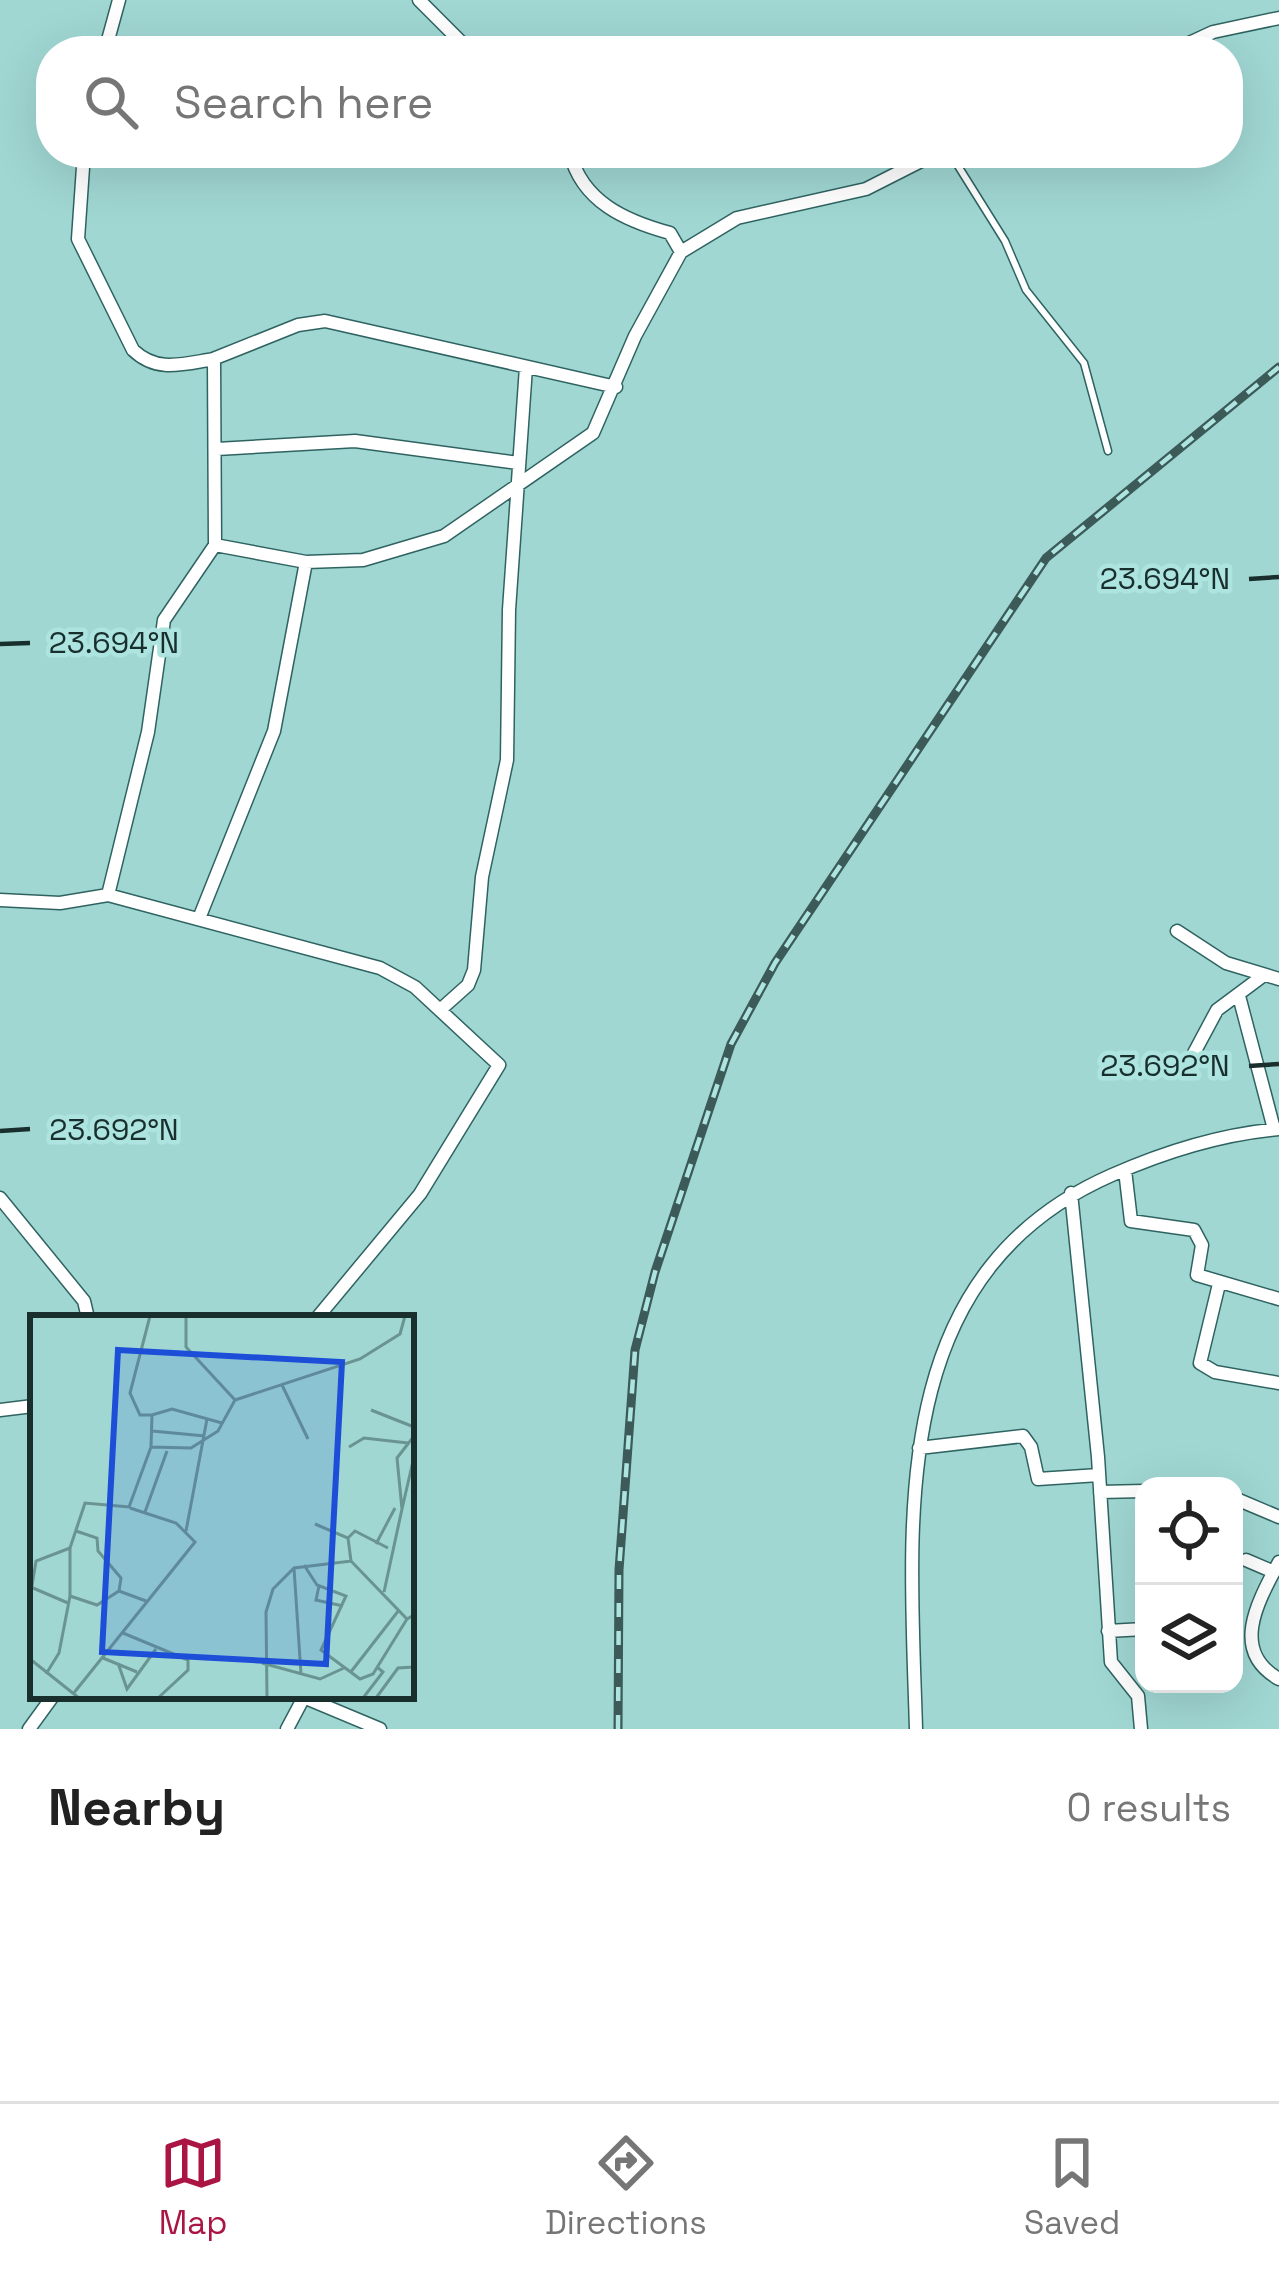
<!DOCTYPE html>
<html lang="en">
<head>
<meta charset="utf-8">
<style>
  :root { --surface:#fff; --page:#f2f2f2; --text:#222; --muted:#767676; --line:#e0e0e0; --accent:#aa1544 }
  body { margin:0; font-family:"Space Grotesk",sans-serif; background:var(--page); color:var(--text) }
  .controls { position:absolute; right:36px; bottom:36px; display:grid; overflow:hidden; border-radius:24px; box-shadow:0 12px 48px #0002 }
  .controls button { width:108px; height:108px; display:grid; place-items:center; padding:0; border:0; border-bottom:3px solid var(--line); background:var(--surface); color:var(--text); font:60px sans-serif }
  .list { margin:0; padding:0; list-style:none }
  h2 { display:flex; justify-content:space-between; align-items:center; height:156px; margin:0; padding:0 48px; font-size:51px }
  h2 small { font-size:39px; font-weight:400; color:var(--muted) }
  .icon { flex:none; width:66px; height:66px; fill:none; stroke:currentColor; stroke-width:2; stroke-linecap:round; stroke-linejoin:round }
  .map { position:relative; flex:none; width:1279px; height:1729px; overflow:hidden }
  .search { position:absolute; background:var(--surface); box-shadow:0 12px 48px #0002; left:36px; right:36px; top:36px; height:132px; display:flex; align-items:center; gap:30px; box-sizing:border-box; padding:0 42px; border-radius:48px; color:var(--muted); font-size:45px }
  .sheet { height:372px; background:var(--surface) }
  nav { display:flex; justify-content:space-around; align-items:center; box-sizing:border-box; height:168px; border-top:3px solid var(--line); background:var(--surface); font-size:33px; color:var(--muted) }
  nav a { display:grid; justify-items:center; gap:6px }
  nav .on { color:var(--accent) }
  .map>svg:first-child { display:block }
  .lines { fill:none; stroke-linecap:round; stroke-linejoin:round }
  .service-casing { stroke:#2f6361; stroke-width:9 }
  .minor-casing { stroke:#2f6361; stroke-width:15 }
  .service { stroke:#fff; stroke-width:6 }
  .minor { stroke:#fff; stroke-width:12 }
  .rail-casing { stroke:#3b5a58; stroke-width:9 }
  .rail { stroke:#ade4e0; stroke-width:4.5; stroke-dasharray:14; stroke-linecap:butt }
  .ticks { fill:none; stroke:#192f2e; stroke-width:4.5 }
  .inset-road { fill:none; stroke:#6a9491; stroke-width:3 }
  .view { fill:#1d4ed8; fill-opacity:0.15; stroke:#1d4ed8; stroke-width:6 }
  .inset-edge { fill:none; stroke:#192f2e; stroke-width:6 }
  .ticks-label { font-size:30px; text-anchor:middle; fill:#192f2e; stroke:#ade4e0; stroke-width:9; stroke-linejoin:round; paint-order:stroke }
</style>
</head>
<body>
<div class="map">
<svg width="1279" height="1729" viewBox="0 0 1279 1729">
  <rect width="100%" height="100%" fill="#a0d7d3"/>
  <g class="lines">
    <g class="service-casing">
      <path id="service" d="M950,153L1005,241L1026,290L1084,363L1108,451"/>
    </g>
    <g class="minor-casing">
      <path id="minor" d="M419,0L470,51
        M105,51L119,0
        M1172,51L1213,32L1279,18
        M681,252L737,218L866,189L937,153
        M213,359L298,325L325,321L616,387
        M217,449L355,441L518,463
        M215,545L306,562L363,560L444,536L593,433L635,336L681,252L670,233C626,221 582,202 570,153
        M108,895L380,968L415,987L499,1065L420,1194L317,1318
        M0,900L60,903L108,895L148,732L164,620L215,545L214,359C182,364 157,373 133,350L78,239L84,153
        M200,916L274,731L306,562
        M1177,931L1226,963L1279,979
        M1239,996L1274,1129
        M440,1010L468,985L474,970L482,877L507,760L509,610L526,367
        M1194,1053L1217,1010L1264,975
        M1125,1170L1131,1221L1194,1230L1202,1245L1197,1275L1279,1299
        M1071,1193L1098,1457L1111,1662L1138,1696L1141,1729
        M0,1198L84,1301L88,1318
        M1219,1284L1200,1363L1215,1372L1279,1383
        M0,1410L33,1406
        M919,1448L1023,1436L1031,1447L1038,1479L1099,1475
        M1100,1492L1144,1491
        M1234,1498L1279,1517
        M1246,1560L1274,1572
        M1279,1562C1257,1603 1230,1651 1279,1679
        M1108,1631L1144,1629
        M301,1696L380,1729
        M29,1729L53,1696
        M287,1729L304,1697
        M916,1729C910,1521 884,1275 1112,1175C1164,1152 1222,1134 1279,1129"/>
    </g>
    <use href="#service" class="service"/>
    <use href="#minor" class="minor"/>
    <g class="rail-casing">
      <path id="rail" d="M618,1729L619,1570L635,1350L655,1272L731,1044L775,963L1046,558L1279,367"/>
    </g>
    <use href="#rail" class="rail"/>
  </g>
  <path class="ticks" d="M1249,579L1279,577M0,644L30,643M1249,1066L1279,1064M0,1131L30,1129"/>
  <g transform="translate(30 1315)">
    <rect width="384" height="384" fill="#a0d7d3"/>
    <path class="inset-road" d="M252,70L278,124M205,85L330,44L370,19L375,1M341,95L384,112M122,100L142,94L192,108M122,116L175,121M121,132L161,133L188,116L205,85L156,32V1M319,132L334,123L378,128M372,194L383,146M115,197L137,136M285,209L318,223L321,246M46,216L67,223L68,236L91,263L89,276M156,216L177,104M318,223L325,216L358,233M346,229L365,193M274,250L287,270L316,281L291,335L330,364L343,359L377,304M264,253L271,359M289,271L286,285L313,291M3,273L38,288M354,277L372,194L367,143L384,121M40,281L67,290L89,276L116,286M0,283L6,246L40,233L55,188L99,192L121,132L122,100H110L100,78L120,1M93,318L158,345V355L128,383M73,343L107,357M0,344L49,383M88,348L97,374L126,334M232,348L290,364L314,353M320,358L369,295M16,359L29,338L40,281V233M43,379L165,227L146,208L100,193M237,383L236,297L243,274L264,253L321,246L377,304L384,300M333,383L353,357L347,352M346,383L368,353L384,352"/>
    <path class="view" d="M88,35L312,47L296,349L72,337Z"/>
    <rect width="384" height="384" class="inset-edge"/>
  </g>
  <g class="ticks-label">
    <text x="1165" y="589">23.694°N</text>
    <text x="114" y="653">23.694°N</text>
    <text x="1165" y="1076">23.692°N</text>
    <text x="114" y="1140">23.692°N</text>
  </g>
</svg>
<div class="controls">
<button><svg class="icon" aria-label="locate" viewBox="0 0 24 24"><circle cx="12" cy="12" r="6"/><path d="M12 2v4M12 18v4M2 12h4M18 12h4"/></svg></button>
<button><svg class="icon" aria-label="layers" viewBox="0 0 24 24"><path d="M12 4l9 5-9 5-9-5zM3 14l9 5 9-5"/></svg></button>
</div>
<div class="search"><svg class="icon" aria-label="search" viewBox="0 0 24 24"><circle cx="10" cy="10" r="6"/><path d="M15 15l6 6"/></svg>Search here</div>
</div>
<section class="sheet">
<h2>Nearby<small>0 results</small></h2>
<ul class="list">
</ul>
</section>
<nav>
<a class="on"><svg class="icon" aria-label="map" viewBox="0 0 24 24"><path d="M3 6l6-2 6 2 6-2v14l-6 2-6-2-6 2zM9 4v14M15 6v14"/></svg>Map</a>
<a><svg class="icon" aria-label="directions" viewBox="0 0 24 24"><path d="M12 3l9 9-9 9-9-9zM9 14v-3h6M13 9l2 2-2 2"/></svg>Directions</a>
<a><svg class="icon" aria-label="saved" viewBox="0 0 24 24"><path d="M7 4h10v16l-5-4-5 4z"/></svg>Saved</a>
</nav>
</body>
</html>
